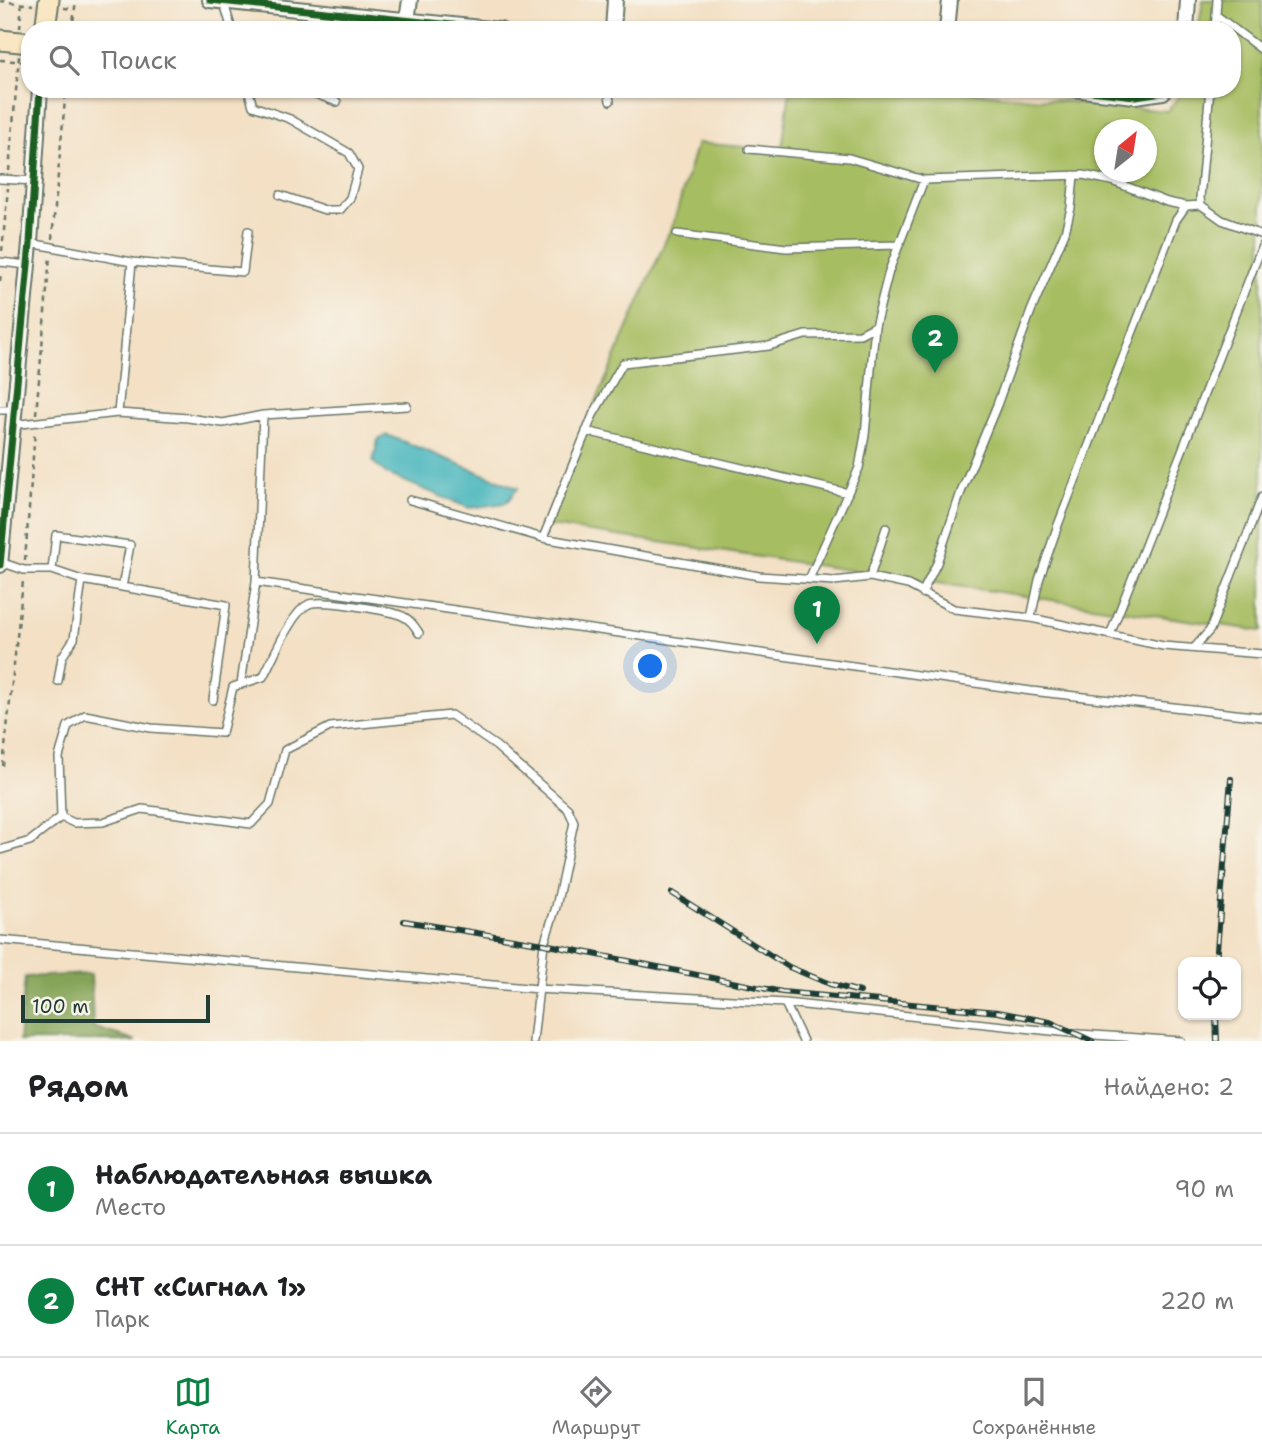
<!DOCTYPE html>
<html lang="ru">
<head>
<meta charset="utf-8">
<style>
  :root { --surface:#fff; --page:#f2f2f2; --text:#202124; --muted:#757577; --line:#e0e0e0; --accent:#0b8043 }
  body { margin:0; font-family:"Shantell Sans",sans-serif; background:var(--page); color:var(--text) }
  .controls { position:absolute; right:21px; bottom:21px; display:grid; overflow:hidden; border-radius:14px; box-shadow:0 2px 5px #0004 }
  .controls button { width:63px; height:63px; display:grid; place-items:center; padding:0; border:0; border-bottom:2px solid var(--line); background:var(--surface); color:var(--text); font:35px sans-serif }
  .compass { position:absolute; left:1094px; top:119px; width:63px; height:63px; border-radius:50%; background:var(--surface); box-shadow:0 2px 5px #0004; rotate:30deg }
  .scale { position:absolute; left:21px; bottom:18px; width:189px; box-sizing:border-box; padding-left:7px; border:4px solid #1f3d34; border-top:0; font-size:19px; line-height:24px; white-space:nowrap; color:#1f3d34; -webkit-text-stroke:5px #f7f3e8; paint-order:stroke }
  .you { position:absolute; left:651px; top:667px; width:24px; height:24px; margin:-18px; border:5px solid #fff; border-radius:50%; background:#1a73e8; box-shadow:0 0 0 10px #1a73e833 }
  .badge { display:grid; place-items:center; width:46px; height:46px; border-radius:50%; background:var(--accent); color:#fff; font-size:23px; font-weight:700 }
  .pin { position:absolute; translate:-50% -58px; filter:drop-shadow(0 2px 4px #0008) }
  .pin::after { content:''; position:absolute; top:37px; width:24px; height:21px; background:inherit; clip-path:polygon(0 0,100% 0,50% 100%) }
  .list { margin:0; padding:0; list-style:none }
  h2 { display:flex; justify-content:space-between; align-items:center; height:91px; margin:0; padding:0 28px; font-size:30px }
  h2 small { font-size:23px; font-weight:400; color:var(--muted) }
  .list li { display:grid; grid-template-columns:46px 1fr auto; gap:21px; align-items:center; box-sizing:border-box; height:112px; padding:0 28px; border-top:2px solid var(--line) }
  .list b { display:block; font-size:26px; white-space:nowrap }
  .list p { margin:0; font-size:23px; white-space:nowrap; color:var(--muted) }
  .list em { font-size:23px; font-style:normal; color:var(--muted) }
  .icon { flex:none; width:38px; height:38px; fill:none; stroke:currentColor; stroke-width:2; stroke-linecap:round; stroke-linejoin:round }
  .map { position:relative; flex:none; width:1262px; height:1041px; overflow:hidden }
  .search { position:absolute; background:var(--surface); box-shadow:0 2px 5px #0004; left:21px; right:21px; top:21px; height:77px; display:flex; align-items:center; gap:18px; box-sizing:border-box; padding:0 24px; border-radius:28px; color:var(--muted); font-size:26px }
  .sheet { height:315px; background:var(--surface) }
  nav { display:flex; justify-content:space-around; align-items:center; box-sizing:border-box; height:98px; border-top:2px solid var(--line); background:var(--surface); font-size:19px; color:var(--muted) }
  nav a { display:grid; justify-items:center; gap:4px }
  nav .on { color:var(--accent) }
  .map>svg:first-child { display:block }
  .green { fill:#a7bd62; stroke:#637d4b; stroke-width:2; fill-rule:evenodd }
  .forest { fill:#85a458; stroke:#527046; stroke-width:2 }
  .water { fill:#46b6bd; stroke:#327a78; stroke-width:2 }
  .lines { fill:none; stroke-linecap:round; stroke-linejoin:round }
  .lane-casing { stroke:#697667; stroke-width:10 }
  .street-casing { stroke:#697667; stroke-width:18 }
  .secondary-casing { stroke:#697667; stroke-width:23 }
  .path { stroke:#697667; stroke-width:2.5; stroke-dasharray:5 5; stroke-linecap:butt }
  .lane { stroke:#fff; stroke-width:7 }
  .street { stroke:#fff; stroke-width:14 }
  .secondary { stroke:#f9e7c3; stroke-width:19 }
  .rail-casing { stroke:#1f3d34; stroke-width:6 }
  .rail { stroke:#f7f3e8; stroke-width:3.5; stroke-dasharray:10; stroke-linecap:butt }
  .cycleway-casing { stroke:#f7f3e8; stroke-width:11 }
  .cycleway { stroke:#1b5e20; stroke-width:7 }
</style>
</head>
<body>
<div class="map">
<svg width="1262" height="1041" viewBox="0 0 1262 1041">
  <rect width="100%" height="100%" fill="#f7f3e8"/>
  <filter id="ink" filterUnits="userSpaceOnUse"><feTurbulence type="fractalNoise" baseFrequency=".0143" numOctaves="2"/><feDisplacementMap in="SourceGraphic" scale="14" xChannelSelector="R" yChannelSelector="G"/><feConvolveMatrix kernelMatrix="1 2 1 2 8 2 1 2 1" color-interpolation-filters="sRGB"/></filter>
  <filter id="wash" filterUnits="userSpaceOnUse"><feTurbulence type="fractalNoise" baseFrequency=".00686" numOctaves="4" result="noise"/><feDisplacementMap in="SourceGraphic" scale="28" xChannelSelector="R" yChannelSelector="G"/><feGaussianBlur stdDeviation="1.57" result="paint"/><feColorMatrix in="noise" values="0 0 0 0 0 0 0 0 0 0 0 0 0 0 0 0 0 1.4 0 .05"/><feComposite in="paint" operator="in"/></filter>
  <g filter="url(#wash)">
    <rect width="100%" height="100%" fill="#f3e0c5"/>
    <path class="green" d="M1203,0H1262V631L543,525L674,221L697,143L782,150L790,89H939L1167,111L1185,89H1232V30H1198ZM1104,130H1146V172H1104Z"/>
    <path class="forest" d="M91,974L93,1027L136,1041H19L25,977Z"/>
    <path class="water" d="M387,435L518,488L506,503L469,508L387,474L373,462L378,440Z"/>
  </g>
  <g filter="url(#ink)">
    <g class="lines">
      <g class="lane-casing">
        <path id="lane" d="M224,3L232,30
          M1216,15L1262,50
          M317,30L319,12
          M1215,30L1217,0
          M248,89L253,106L290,119L349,153L358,169L350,198L340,210H325L280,195
          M310,89V92L337,102
          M608,89L610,101
          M1210,89L1200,198L1201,205L1222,220L1262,235
          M749,149L849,158L924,180L1083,175L1112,181L1167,202L1186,206L1201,205
          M0,179L34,181
          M677,234L786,248L898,245
          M30,243L132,262L243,272L248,231
          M0,262L28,265
          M0,410H13
          M118,413L132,262
          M12,425L118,413L188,418L223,423L263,415L407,406
          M586,431L848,493
          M410,500L543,538L759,576L834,581L870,577L908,585L954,609L1031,618L1163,646L1262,654
          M543,538L593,415L623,363L769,346L805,335L860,334L875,326
          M0,562L24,570H52L82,580L226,605L213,700
          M52,570L56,535L130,545L122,587
          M870,577L886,528
          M809,579L859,468L865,435L875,326L889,271L924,180
          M256,582L1031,691L1262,717
          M922,593L937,563L961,492L997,405L1031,311L1065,232L1071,208L1074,175
          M1031,618L1039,580L1058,525L1176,220L1186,206
          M419,633C414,625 409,618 400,615C385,610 322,599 309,604C291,612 273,659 263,677L233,687L222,733L151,728L85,715L68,726L59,757L61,817L74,823L103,822L142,809L251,824L270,804L285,750L330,727L451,715L496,746L568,809L574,822L556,907L544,944L533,1041
          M1110,635L1262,246
          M1194,648L1210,630L1262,497
          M58,681L62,657L74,639L82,580
          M241,684L256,582L263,415
          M0,850L30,841L61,817
          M0,940L538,989L785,1003L1080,1034L1181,1041
          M785,1003L803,1041"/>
      </g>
      <g class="street-casing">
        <path id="street" d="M210,0L500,30
          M407,20L410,0
          M613,30L615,0
          M947,30L950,0
          M1186,30L1188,0
          M1073,89L1135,96L1163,92L1165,89
          M0,565L30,243L40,89"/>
      </g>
      <g class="secondary-casing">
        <path id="secondary" d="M45,30L49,0
          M0,40L30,43"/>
      </g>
      <path class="path" d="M0,1L33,5
        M64,8L74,9
        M20,28L22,0
        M72,30L76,0
        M0,60L30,62
        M9,171L19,56
        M52,239L66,89
        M2,251L8,188
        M0,281L1,272
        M36,414L50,256
        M25,560L35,431
        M3,766L23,581"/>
      <use href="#lane" class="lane"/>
      <use href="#street" class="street"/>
      <use href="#secondary" class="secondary"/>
      <g class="rail-casing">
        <path id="rail" d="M672,893L789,967L830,984L860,992
          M404,921L544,944L782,992L998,1012L1050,1022L1092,1041
          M1216,962L1231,779
          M1216,1015L1217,1041"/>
      </g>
      <use href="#rail" class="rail"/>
      <g class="cycleway-casing">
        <path id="cycleway" d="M210,0L500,30
          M1073,89L1135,96L1163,92L1165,89
          M0,565L30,243L40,89"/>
      </g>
      <use href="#cycleway" class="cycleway"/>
    </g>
  </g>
</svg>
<div class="controls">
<button><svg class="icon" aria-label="locate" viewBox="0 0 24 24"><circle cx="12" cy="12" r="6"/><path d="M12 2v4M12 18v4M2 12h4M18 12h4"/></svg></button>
</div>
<svg class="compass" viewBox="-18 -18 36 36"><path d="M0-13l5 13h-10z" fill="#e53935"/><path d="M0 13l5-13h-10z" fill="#757577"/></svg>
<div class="scale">100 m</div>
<div class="you"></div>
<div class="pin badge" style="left:817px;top:644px">1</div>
<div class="pin badge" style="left:935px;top:373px">2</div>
<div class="search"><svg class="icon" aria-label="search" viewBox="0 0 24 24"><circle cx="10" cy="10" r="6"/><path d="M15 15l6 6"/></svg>Поиск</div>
</div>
<section class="sheet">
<h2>Рядом<small>Найдено: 2</small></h2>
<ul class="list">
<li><span class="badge">1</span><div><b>Наблюдательная вышка</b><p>Место</p></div><em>90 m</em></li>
<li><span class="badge">2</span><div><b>СНТ «Сигнал 1»</b><p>Парк</p></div><em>220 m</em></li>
</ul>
</section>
<nav>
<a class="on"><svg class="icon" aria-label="map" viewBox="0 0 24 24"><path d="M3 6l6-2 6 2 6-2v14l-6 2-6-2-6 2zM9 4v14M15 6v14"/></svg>Карта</a>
<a><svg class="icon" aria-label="directions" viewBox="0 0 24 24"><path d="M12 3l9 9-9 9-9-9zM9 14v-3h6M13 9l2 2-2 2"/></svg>Маршрут</a>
<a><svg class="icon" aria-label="saved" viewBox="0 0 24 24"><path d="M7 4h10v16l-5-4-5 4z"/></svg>Сохранённые</a>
</nav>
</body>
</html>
